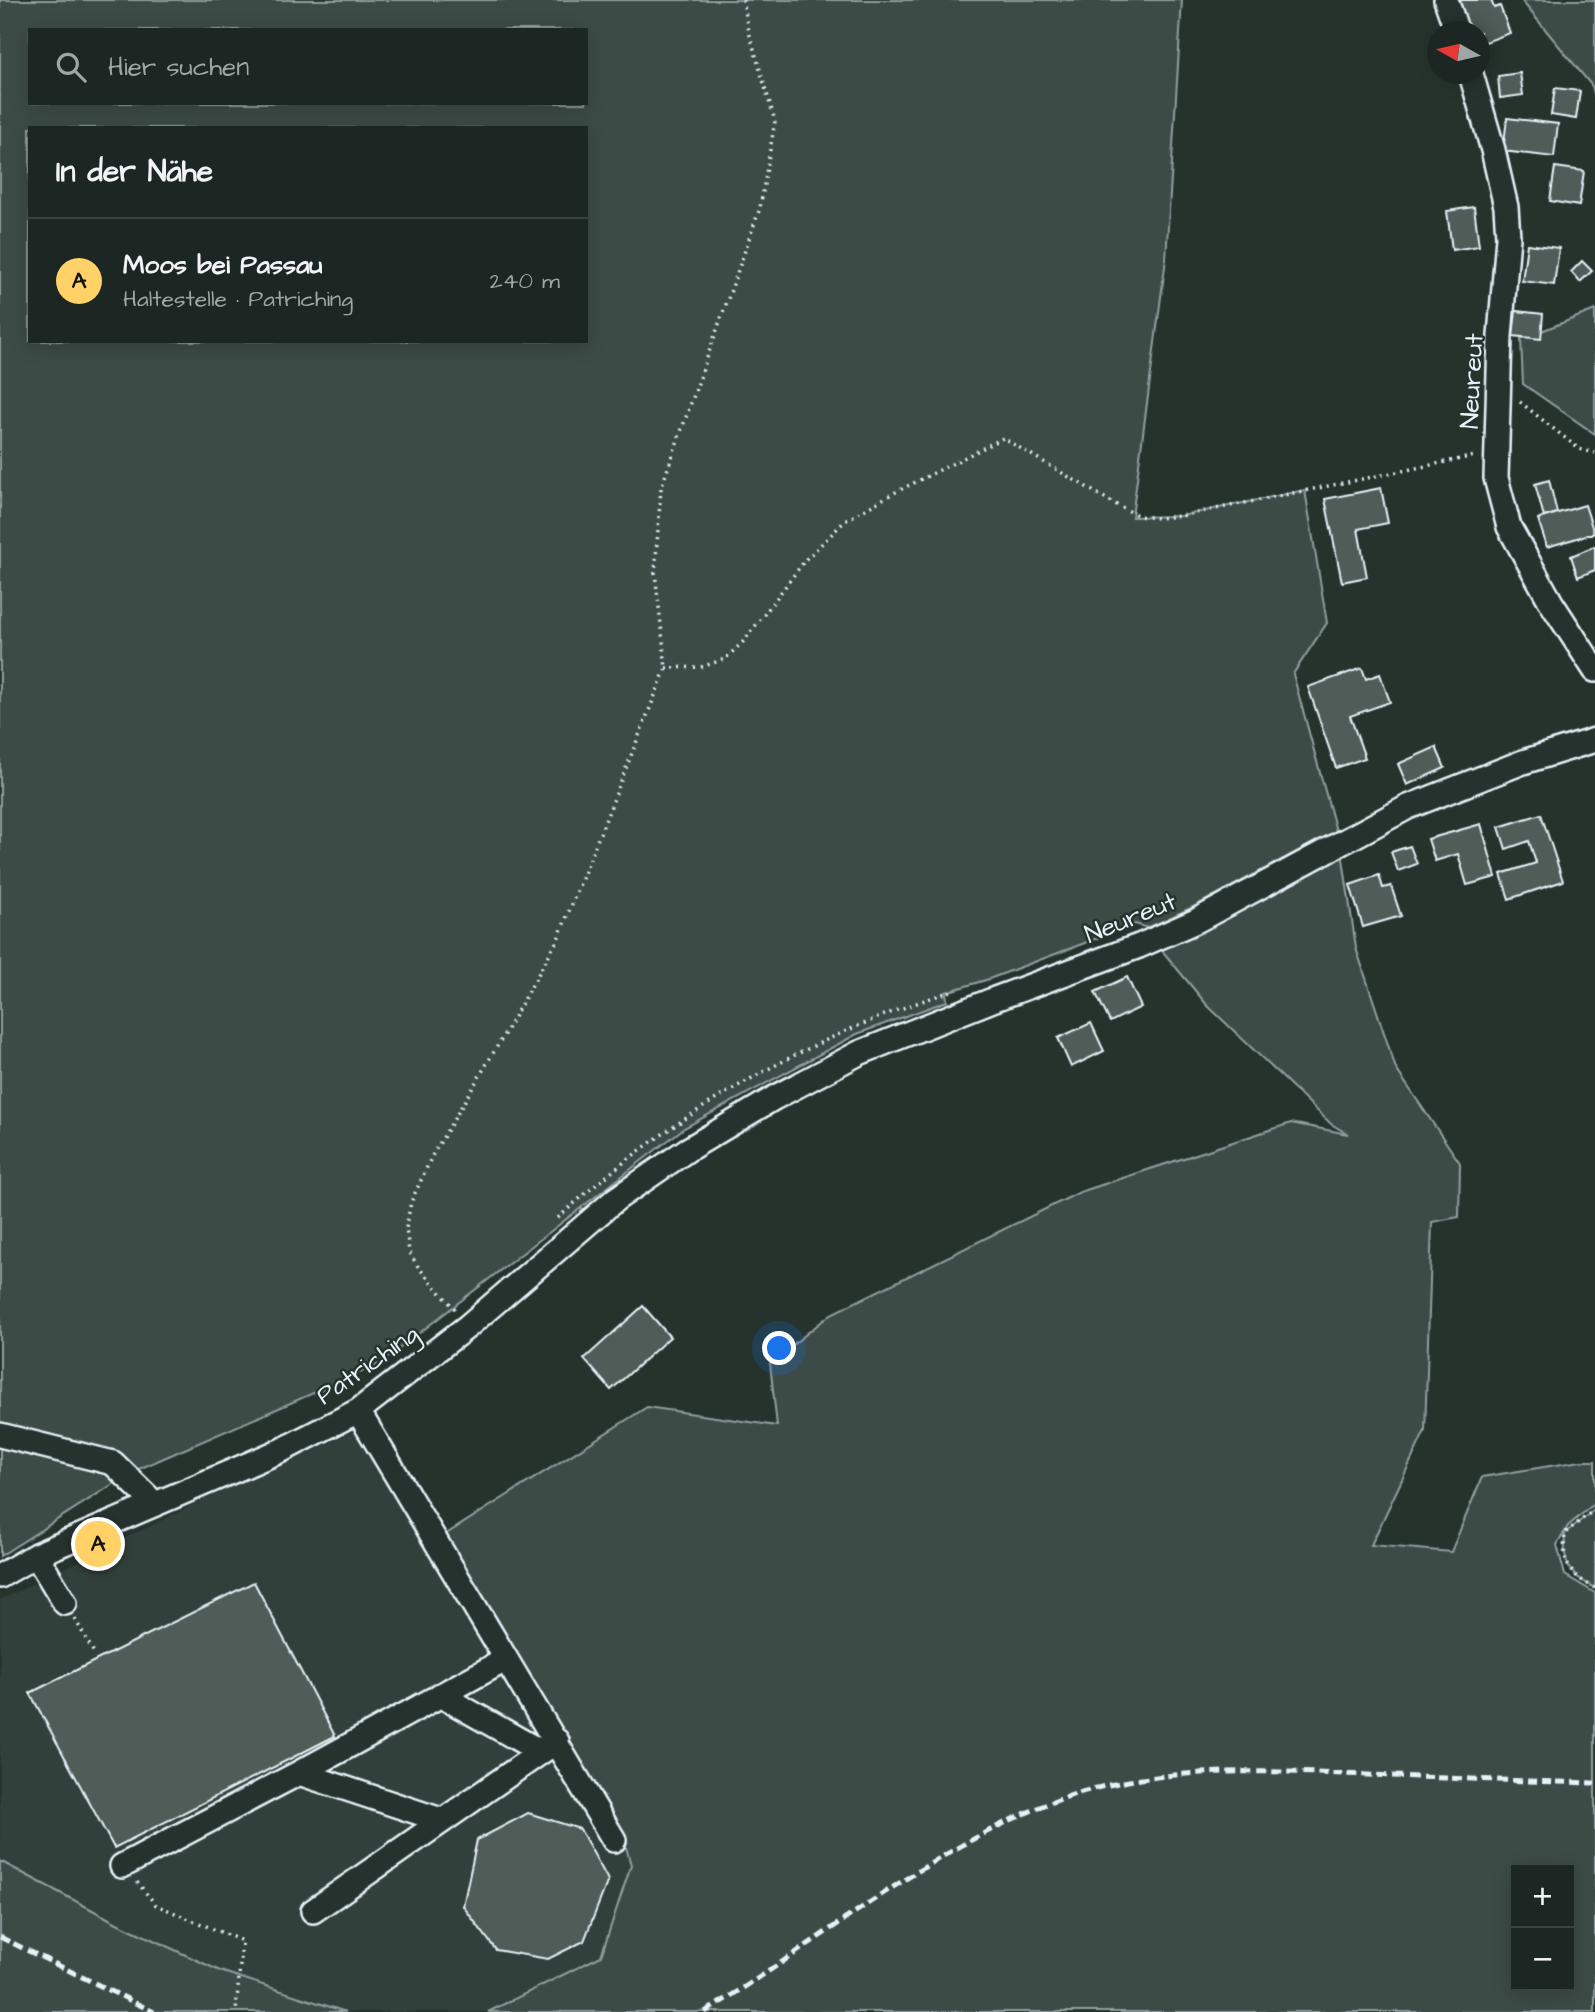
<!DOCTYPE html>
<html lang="de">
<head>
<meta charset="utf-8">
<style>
  :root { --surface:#1c2622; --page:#29322f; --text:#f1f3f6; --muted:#a0a5a5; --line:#3a4340; --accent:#ffd166 }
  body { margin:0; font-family:"Architects Daughter",sans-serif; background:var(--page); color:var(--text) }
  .controls { position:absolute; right:21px; bottom:21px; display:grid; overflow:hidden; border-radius:0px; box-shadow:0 4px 18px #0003 }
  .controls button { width:63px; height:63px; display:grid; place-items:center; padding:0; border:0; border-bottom:2px solid var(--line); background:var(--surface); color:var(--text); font:35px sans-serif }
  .compass { position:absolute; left:1427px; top:21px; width:63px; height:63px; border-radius:50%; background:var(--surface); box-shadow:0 4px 18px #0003; rotate:278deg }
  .you { position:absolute; left:780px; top:1349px; width:24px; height:24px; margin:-18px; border:5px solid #fff; border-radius:50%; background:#1a73e8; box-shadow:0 0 0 10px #1a73e833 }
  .badge { display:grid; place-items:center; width:46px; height:46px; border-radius:50%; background:var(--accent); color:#111; font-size:23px; font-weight:700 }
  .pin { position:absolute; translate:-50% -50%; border:4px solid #fff; box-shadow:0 2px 7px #0006 }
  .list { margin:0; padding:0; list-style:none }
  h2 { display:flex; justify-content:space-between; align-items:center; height:91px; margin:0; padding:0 28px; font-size:30px }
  h2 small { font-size:23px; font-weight:400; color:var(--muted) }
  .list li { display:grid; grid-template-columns:46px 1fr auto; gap:21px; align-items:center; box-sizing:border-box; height:126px; padding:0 28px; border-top:2px solid var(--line) }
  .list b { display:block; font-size:26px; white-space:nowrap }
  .list p { margin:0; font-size:23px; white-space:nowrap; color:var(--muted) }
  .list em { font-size:23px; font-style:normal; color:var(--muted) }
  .icon { flex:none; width:38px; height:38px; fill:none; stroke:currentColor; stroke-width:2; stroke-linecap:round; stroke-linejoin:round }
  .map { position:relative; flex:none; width:1595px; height:2012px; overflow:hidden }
  .search { position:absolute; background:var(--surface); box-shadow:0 4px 18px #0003; left:28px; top:28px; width:560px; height:77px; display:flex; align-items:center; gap:18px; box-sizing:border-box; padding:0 24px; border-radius:0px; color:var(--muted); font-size:26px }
  .panel { position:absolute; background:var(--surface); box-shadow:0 4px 18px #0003; left:28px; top:126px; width:560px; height:217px; border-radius:0px }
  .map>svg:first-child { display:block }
  .built { fill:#333f3a }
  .green { fill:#3e4b47; stroke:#939ea0; stroke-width:2; fill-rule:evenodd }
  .building { fill:#505c59; stroke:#e8f1f8; stroke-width:2 }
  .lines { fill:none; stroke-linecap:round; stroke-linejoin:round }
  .minor-casing { stroke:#e8f1f8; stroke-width:28 }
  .path { stroke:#e8f1f8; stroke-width:3.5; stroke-dasharray:2 5; stroke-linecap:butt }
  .minor { stroke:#26332d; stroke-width:23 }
  .rail { stroke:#e8f1f8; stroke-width:5; stroke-dasharray:10 5; stroke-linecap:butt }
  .labels { text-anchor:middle; stroke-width:5; stroke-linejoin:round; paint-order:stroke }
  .street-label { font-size:26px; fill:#e8f1f8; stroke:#26332d }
</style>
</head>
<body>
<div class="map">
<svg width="1595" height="2012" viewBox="0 0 1595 2012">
  <rect width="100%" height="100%" fill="#26332d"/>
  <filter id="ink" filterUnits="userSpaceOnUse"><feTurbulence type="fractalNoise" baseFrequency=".0143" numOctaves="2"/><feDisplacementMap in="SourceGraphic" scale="14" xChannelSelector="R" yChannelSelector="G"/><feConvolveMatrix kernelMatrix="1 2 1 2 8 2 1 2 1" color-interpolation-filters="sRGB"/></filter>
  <g filter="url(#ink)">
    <path class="built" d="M368,1425L624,1840L631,1865L601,1956L488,2012H346L220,1971L117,1923L0,1861V1600L213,1495Z"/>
    <path class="green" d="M0,0H1182L1166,259L1132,517L1181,516L1305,490L1327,623L1293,674L1336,831L1197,905L1148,928L1135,924L989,979L946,992L947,1001L857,1034L684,1128L378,1365L134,1471L0,1556ZM30,30H586V103H30ZM30,128H586V341H30Z
      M1521,0H1595V98L1592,86Z
      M1595,310V434L1523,384L1521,339Z
      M1342,852L1356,948L1396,1069L1460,1163L1459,1217L1432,1222L1425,1431L1371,1545L1451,1552L1482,1477L1581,1461H1595V1503L1568,1526L1557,1545L1565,1575L1595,1593V2012H488L601,1956L631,1865L624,1840L443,1536L647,1407L777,1426L770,1363L831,1314L1080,1192L1291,1123L1348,1134L1331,1124L1207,1005L1160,948ZM1516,1870H1569V1986H1516Z
      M1595,1509V1588C1566,1573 1563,1564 1565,1533Z
      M0,1861L117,1923L220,1971L346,2012H0Z"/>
    <path class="building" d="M1459,0H1491L1494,8L1500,6L1510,33L1480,44V32H1470Z
      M1520,73L1523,95L1500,98L1498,76Z
      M1555,88L1580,91L1576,119L1551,115Z
      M1507,118L1558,124L1554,157L1503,151Z
      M1555,167L1584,171L1579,206L1550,201Z
      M1474,207L1479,246L1452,250L1447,211Z
      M1527,244L1559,248L1554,285L1522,281Z
      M1582,261L1592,271L1580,282L1571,272Z
      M1516,311L1543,314L1541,339L1513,336Z
      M1549,480L1557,513L1544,517L1535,484Z
      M1381,488L1388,523L1358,529L1367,577L1342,582L1325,499Z
      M1585,505L1594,533L1547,547L1538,519Z
      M1595,546V570L1578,577L1571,556Z
      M1362,668L1366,679L1380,674L1390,702L1350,716L1365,758L1336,768L1308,687Z
      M1436,747L1445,768L1407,785L1398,764Z
      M1541,814L1563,881L1509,899L1501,874L1536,863L1529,841L1506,849L1499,827Z
      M1481,824L1496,877L1467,885L1458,854L1435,861L1428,839Z
      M1410,846L1417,864L1398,871L1391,852Z
      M1379,875L1383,888L1391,886L1401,916L1363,927L1350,885Z
      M1127,977L1141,1007L1110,1022L1095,992Z
      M1091,1023L1104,1051L1071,1067L1058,1038Z
      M643,1306L670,1337L611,1390L584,1359Z
      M254,1582L335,1736L114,1848L30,1693Z
      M528,1813L580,1829L608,1880L584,1941L548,1959L496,1950L463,1906L477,1840Z"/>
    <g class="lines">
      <g class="minor-casing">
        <path id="minor" d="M1446,0L1457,32
          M1471,74L1493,150L1506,207L1508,237L1500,336L1496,478L1509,527L1552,604L1595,670
          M358,1411L614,1840
          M0,1435L113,1463L155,1504
          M36,1555L65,1603
          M0,1576L36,1555L282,1450L358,1411L468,1326L616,1199L687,1150L774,1098L859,1053L995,999L1139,946L1196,921L1408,807L1523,762L1595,740
          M440,1695L541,1752
          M299,1773L441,1820
          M122,1866L299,1773L505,1660
          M313,1911L557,1741"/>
      </g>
      <path class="path" d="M1520,402L1579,449L1595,453
        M666,668L701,667L725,659L744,641L806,559L845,521L888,496L1003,438L1115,504L1139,516L1158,518L1181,516L1475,456
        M558,1218C671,1114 810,1036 955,990
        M455,1309L419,1268L409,1252L406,1228L411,1202L432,1156L501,1040L558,939L666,668L655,572L661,488L760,208L775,121L749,32L743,0
        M1595,1509L1565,1533C1562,1563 1568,1574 1595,1588
        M75,1619L94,1653
        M137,1882L156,1905L242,1941L236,2012"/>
      <use href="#minor" class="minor"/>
      <path class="rail" d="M0,1937L154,2012
        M705,2012C820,1942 932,1847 1058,1800C1155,1764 1266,1771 1368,1775C1443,1778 1519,1781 1595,1783"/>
    </g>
  </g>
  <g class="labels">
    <g class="street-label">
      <text transform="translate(1471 381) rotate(-87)" y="9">Neureut</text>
      <text transform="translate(1130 917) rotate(-22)" y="9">Neureut</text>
      <text transform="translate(367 1364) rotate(-35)" y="9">Patriching</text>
    </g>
  </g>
</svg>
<div class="controls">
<button>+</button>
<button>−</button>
</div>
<svg class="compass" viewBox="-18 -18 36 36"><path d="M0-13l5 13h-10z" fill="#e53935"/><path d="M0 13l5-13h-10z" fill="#a0a5a5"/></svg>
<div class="you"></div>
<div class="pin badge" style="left:98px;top:1544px">A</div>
<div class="search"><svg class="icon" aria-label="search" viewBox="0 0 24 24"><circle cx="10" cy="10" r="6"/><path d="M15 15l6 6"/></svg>Hier suchen</div>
<section class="panel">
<h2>In der Nähe<small></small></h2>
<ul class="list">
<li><span class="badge">A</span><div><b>Moos bei Passau</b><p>Haltestelle · Patriching</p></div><em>240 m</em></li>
</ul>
</section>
</div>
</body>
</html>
